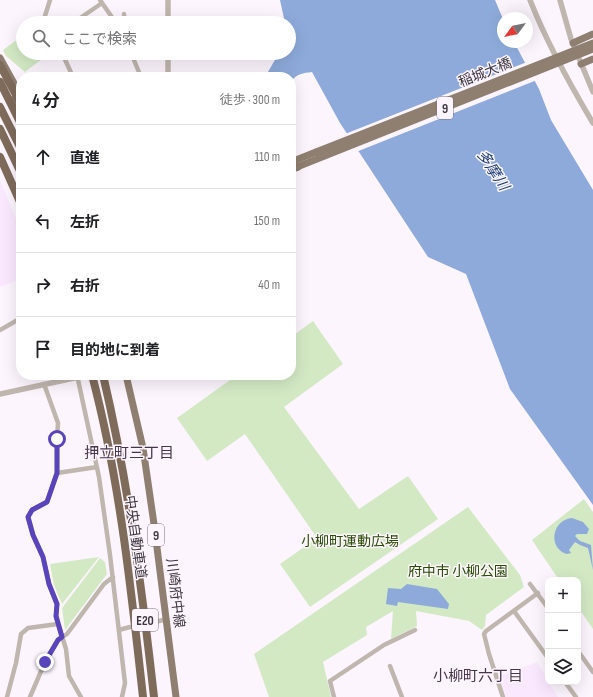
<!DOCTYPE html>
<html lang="ja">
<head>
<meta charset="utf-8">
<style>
  :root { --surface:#fff; --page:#f6f6f6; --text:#202124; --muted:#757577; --line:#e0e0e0 }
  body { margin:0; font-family:"Sofia Sans Condensed","Noto Sans JP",sans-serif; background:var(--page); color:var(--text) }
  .controls { position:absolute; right:12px; bottom:12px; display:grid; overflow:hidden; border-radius:8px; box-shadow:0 4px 16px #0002 }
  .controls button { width:36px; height:36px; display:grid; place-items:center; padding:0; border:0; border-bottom:1px solid var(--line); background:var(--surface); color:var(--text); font:20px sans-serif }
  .compass { position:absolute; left:497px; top:12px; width:36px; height:36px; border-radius:50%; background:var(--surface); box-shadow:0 4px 16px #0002; rotate:238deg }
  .stop { position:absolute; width:12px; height:12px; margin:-9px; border:3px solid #5944bc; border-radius:50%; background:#fff }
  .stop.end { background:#5944bc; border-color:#fff; box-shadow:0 1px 4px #0008 }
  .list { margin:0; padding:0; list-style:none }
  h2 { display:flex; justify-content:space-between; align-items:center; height:52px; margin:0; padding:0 16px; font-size:17px }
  h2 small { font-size:13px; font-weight:400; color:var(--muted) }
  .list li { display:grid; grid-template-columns:26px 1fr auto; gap:12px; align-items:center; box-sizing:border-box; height:64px; padding:0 16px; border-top:1px solid var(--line) }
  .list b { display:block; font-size:15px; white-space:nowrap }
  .list em { font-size:13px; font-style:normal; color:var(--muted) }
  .icon { flex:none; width:22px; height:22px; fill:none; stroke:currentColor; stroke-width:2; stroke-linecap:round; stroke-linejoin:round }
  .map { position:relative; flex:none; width:593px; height:697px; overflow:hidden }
  .search { position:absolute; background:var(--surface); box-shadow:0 4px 16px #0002; left:16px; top:16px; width:280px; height:44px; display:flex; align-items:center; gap:10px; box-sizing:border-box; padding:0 14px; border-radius:22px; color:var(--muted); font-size:15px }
  .panel { position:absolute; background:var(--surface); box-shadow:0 4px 16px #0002; left:16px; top:72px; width:280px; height:308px; border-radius:16px }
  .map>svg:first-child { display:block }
  .built { fill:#fae8ff }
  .green { fill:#d3e9c4 }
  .water { fill:#8daada }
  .pier { fill:#fcf5fe }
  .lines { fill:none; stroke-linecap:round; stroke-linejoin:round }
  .minor { stroke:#bfb6ae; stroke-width:4.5 }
  .tertiary { stroke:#bfb6ae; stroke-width:5.5 }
  .primary { stroke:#8f7f70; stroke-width:7 }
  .motorway { stroke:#7e6b5a; stroke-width:8 }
  .primary-bridge { stroke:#8f7f70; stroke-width:7 }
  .route { stroke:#5944bc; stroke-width:5 }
  .labels { text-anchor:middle; stroke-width:3; stroke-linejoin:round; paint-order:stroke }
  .shield { fill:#fcf5fe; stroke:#777078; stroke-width:1 }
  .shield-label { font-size:13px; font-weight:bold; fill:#3e373f }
  .street-label { font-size:14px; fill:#3e373f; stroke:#fcf5fe }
  .park-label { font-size:14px; fill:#284b00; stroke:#fcf5fe }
  .water-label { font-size:15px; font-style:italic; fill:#1b3c76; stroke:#fcf5fe }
  .neighbourhood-label { font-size:15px; fill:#453748; stroke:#fcf5fe }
</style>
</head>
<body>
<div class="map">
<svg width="593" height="697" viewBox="0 0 593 697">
  <rect width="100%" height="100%" fill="#fcf5fe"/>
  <path class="built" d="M0,180L21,231V279L0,287Z
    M537,662L558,697H506L499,676Z"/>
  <path class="green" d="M23,35V53H50L25,72L6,56L3,50Z
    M313,321L343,364L284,407L359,509L408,476L438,519L310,607L280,564L317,538L245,434L207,461L177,418L237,375H291V337Z
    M584,499L593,512V629L578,607V580H559L532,540Z
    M468,507L520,575L524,587L486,615L485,626L482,630L469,621L416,611L417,626L391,639L393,611L366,627L367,635L323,662L331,697H269L254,654Z
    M99,557L62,604L54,585L50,564Z
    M100,558L105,562L107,574L65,630L62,608Z"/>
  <path class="water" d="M280,0H495L503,19V42H514L539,89L551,120L593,190V505L510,389L466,274L428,257L340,123L312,72C303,73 297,74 291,81V77H265L279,53H289V23H285Z
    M572,518L583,522L589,529L587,534H577L575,536L580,541L591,545L593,570L588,548L580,545L575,542L569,550L571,553L567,554C548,549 551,520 572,518Z
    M407,584L437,589L449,604L448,609L398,602L397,606L386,604L388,588L401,589Z"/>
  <path class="pier" d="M527,62L537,80L356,152L345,134Z"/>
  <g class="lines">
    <path class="minor" d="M100,0L116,23
      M124,14L125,23
      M45,23L44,19L50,0
      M73,23L102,3
      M62,53L73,77
      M131,53L141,77
      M0,330L21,318
      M77,375L99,477L110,555L125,683L122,697
      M44,384L58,423L57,439V473L47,502L32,510L28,517L33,535L43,557L49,584L57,604L56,617L66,649L69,676L81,697
      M57,473L97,467
      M530,584L548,608
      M514,611L548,658
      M151,623L167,619
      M119,630L130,627
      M578,651L593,672
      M390,666L402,697
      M565,682L576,697
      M7,697L16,663L21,634L28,628L58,624
      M30,697L45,662L58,640L67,634L104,584L113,577
      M334,697L330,681L384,645L415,630
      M503,697L489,654L484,634L486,631L538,593"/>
    <path class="tertiary" d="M168,0V23
      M530,0C547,43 569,83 593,123
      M560,0L571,39L593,92
      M168,53V77
      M0,394L88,375"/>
    <path class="primary" d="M573,43L593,34
      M0,58L21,96
      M581,64L593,59
      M14,99L21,113
      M291,162L316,152
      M126,375L143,448L154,524L176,697"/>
    <path class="motorway" d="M0,65L21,104
      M0,82L21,124
      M0,107L21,149
      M0,129L21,173
      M0,157L21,204
      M291,169L297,167
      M92,375C120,481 131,589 143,697
      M103,375C128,481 142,589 154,697"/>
    <path class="primary-bridge" d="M316,152L593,43
      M297,167L593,49"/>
  </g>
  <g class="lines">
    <path class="route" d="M45,662L58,640L62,637L56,616L57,604L49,584L43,557L33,535L28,517L32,510L47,502L57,473V439"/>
  </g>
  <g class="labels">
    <g class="shield">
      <rect x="437" y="97" width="16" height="22" rx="3"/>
      <rect x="148" y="524" width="16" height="22" rx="3"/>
      <rect x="132" y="609" width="26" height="22" rx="3"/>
    </g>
    <g class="shield-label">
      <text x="445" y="113">9</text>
      <text x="156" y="540">9</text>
      <text x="145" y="625">E20</text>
    </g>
    <g class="street-label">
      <text transform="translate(485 72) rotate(-22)" y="5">稲城大橋</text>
      <text transform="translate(136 537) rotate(82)" y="5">中央自動車道</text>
      <text transform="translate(176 593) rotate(83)" y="5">川崎府中線</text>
    </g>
    <g class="park-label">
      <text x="350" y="546">小柳町運動広場</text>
      <text x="458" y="576">府中市 小柳公園</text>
    </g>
    <g class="water-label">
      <text transform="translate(493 170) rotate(57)" y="5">多摩川</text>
    </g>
    <g class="neighbourhood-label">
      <text x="129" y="458">押立町三丁目</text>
      <text x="478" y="681">小柳町六丁目</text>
    </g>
  </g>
</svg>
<div class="controls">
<button>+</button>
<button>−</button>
<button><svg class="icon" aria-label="layers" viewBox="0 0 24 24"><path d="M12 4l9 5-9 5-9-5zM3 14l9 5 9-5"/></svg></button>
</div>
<svg class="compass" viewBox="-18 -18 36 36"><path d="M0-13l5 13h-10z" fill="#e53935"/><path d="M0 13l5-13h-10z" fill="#757577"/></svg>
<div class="stop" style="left:57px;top:439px"></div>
<div class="stop end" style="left:45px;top:662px"></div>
<div class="search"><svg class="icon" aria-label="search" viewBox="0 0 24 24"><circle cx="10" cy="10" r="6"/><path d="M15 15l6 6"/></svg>ここで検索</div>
<section class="panel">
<h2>4 分<small>徒歩 · 300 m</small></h2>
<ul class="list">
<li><svg class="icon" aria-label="ahead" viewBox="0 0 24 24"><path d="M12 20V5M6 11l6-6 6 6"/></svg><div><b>直進</b></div><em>110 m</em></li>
<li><svg class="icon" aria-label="left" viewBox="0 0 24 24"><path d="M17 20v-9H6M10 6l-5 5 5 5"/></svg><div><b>左折</b></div><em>150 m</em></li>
<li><svg class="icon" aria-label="right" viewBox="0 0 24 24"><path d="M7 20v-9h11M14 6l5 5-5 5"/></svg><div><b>右折</b></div><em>40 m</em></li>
<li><svg class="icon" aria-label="arrive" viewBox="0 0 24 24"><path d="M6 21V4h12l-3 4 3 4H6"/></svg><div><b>目的地に到着</b></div></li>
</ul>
</section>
</div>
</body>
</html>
